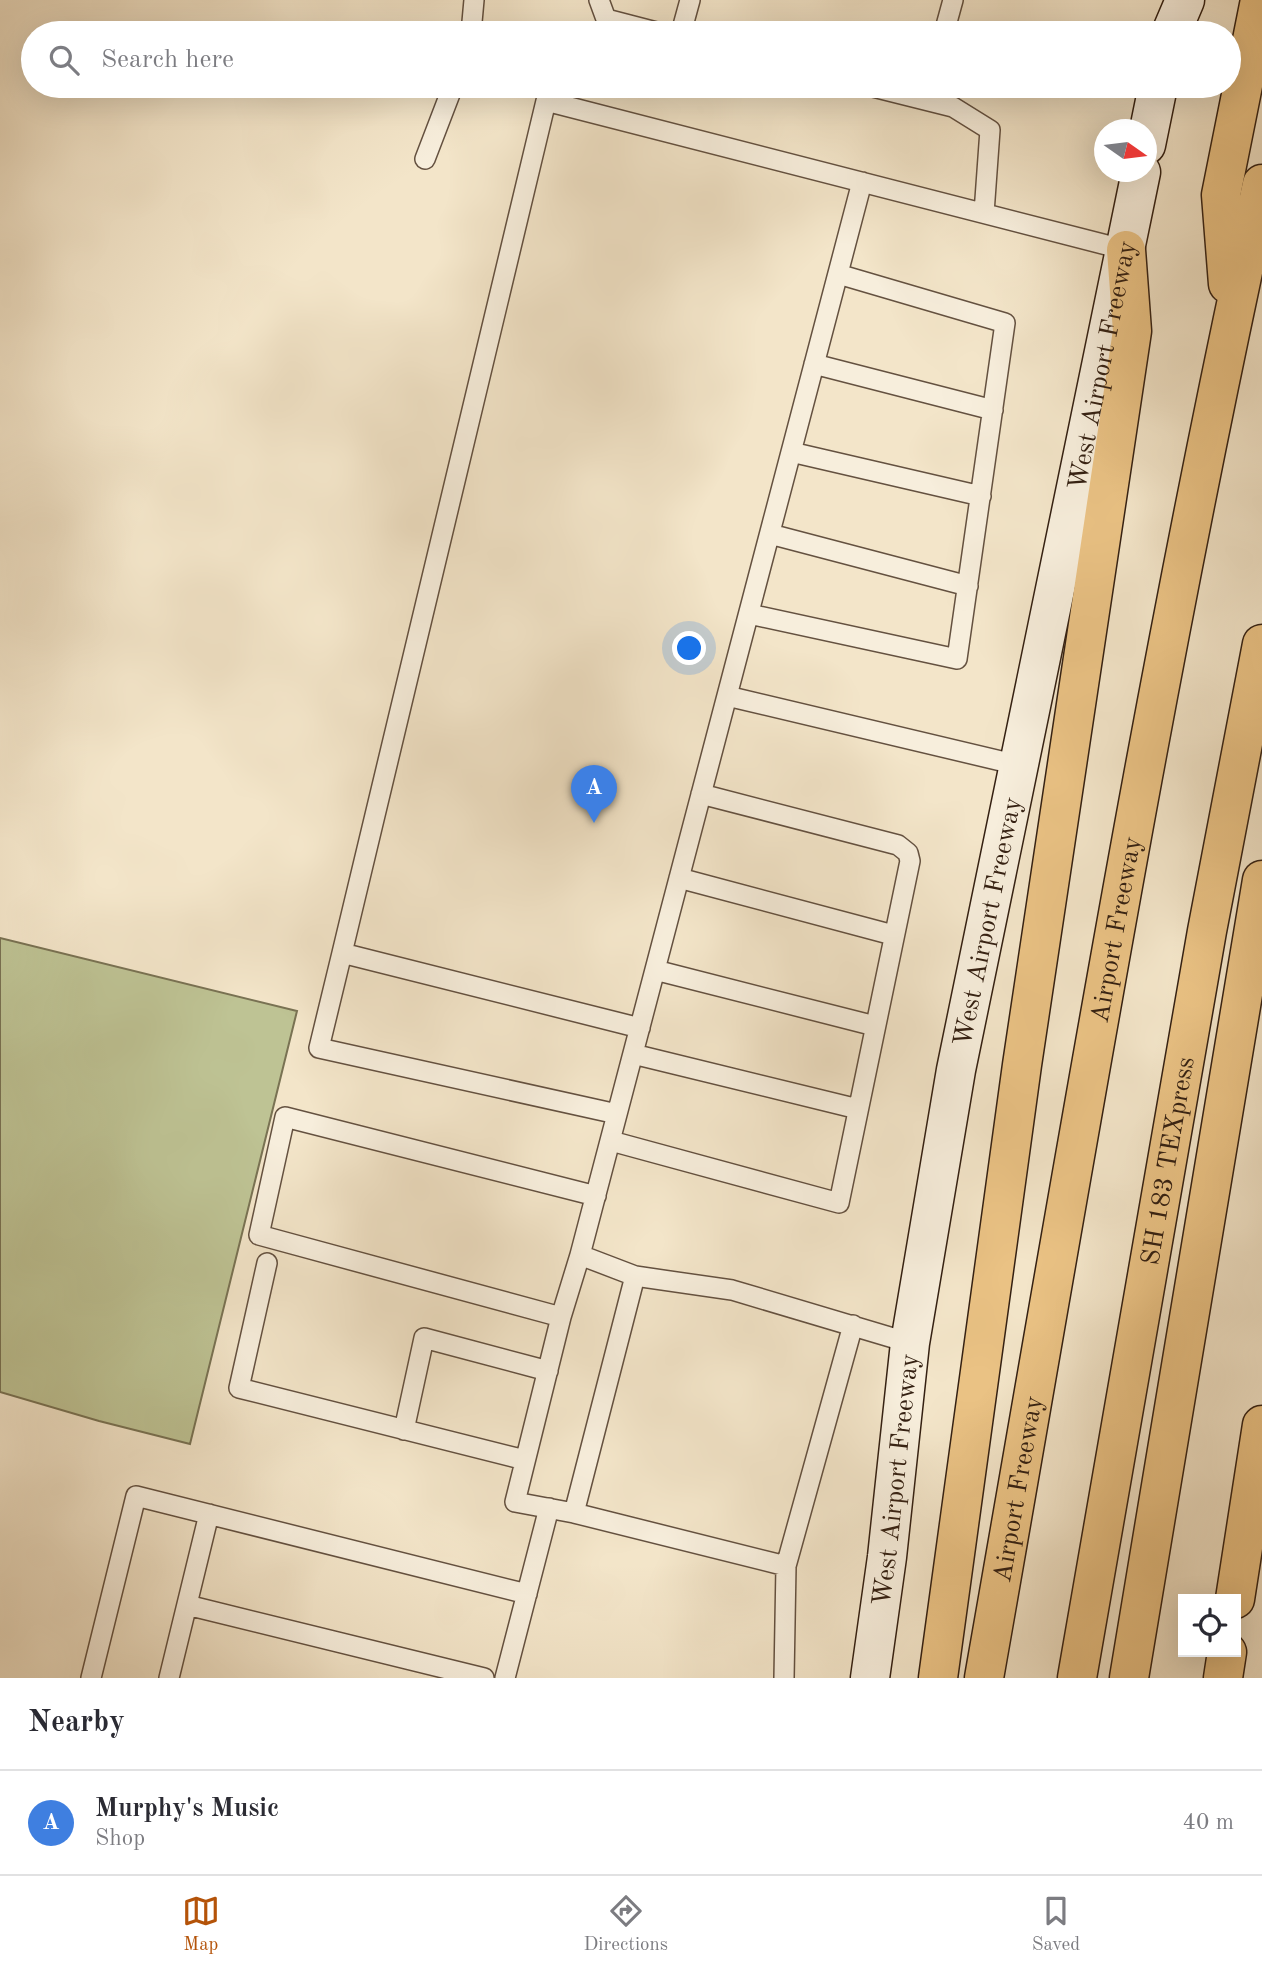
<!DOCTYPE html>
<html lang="en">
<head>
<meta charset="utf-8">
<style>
  :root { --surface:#fff; --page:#f2f2f3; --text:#2b2b33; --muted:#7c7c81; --line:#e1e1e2; --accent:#b45309 }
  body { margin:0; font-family:"Old Standard TT",serif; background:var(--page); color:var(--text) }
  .controls { position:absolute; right:21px; bottom:21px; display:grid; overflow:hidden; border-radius:0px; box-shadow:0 7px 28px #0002 }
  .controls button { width:63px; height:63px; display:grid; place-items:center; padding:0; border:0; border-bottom:2px solid var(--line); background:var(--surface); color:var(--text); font:35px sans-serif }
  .compass { position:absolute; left:1094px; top:119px; width:63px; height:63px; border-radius:50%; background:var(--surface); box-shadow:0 7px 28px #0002; rotate:104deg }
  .you { position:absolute; left:690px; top:649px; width:24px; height:24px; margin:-18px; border:5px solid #fff; border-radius:50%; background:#1a73e8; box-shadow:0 0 0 10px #1a73e833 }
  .badge { display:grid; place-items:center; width:46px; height:46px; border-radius:50%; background:var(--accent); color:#fff; font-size:23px; font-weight:700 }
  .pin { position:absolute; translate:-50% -58px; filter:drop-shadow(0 2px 4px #0008) }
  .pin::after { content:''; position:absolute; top:37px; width:24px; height:21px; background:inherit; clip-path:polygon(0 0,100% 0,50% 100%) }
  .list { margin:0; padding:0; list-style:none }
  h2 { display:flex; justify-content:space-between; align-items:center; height:91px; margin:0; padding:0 28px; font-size:30px }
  h2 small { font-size:23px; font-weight:400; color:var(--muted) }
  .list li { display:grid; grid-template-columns:46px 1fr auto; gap:21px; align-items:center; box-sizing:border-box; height:105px; padding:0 28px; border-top:2px solid var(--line) }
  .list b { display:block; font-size:26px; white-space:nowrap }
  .list p { margin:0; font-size:23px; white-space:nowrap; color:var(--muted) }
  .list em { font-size:23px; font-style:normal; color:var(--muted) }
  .icon { flex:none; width:38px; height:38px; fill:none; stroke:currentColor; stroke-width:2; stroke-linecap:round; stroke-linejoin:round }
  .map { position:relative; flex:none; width:1262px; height:1678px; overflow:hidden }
  .search { position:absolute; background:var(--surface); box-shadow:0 7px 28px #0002; left:21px; right:21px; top:21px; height:77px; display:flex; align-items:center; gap:18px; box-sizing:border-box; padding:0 24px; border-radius:38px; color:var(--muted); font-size:26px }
  .sheet { height:196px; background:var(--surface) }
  nav { display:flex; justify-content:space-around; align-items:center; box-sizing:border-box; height:98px; border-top:2px solid var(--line); background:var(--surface); font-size:19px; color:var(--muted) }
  nav a { display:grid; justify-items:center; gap:4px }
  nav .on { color:var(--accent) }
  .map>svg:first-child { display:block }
  .green { fill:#bec394; stroke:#797253; stroke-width:2 }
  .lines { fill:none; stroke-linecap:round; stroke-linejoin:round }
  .service-casing { stroke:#645140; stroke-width:22 }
  .secondary-casing { stroke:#342012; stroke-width:41 }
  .motorway-casing { stroke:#342012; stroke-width:41 }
  .service { stroke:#f7eedc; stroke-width:19 }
  .secondary { stroke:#f7eedc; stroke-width:38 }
  .motorway { stroke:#eac284; stroke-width:38 }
  .labels { text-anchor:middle; stroke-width:5; stroke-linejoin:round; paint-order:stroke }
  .street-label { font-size:26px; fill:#342012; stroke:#f7eedc }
</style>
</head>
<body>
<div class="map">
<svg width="1262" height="1678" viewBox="0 0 1262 1678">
  <rect width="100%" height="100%" fill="#f3e5c9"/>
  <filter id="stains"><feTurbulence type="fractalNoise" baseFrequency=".00286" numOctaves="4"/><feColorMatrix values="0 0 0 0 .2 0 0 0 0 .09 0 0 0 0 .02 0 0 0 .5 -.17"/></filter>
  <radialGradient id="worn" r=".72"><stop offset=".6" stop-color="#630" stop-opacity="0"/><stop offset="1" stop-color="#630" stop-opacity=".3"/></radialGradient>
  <path class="green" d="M0,938L297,1011L190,1444L99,1421L0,1392Z"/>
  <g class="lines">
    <g class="service-casing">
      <path id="service" d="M599,0L606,19L660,33
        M471,33L474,0
        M681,33L690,0
        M944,33L953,0
        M869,86L953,107L990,130L984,213
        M425,159L453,86
        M814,364L993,410
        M791,452L981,496
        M770,534L968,586
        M749,614L957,659L1005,323L838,274
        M727,696L1018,765
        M679,878L893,935
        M342,953L546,101L1126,250
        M655,970L875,1026
        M633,1054L858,1109
        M617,1114L319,1048L342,953L640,1028
        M611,1141L839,1203L910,861L908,853L898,845L701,794
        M580,1255L561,1317L259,1235L285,1117L596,1196
        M267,1263L239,1388L525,1460
        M635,1276L580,1255L862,182
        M561,1317L515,1502L574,1513
        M853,1325L786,1566L574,1513L635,1276L732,1290L910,1343
        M404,1430L424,1338L548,1371
        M187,1605L484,1678
        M91,1678L136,1496L527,1594
        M169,1678L209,1514
        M505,1678L549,1508
        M784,1678L786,1566"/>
    </g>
    <g class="secondary-casing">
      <g id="secondary">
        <path d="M1171,33L1185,0"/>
        <path d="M1146,145L1158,86"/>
        <path id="s1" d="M870,1678L887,1557L910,1343L956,1070L1141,172"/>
      </g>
    </g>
    <g class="motorway-casing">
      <g id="motorway">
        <path d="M1228,284L1221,195L1260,0"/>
        <path d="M1235,1599L1262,1425"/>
        <path d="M938,1678L1022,1065L1132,331L1126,250"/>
        <path id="s2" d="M984,1678C1072,1179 1153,678 1262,184"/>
        <path id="s3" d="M1077,1678L1207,931L1262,644"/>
        <path d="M1129,1678L1262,880"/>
        <path d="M1223,1678L1227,1652"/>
      </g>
    </g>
    <use href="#service" class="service"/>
    <use href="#secondary" class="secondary"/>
    <use href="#motorway" class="motorway"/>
  </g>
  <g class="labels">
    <g class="street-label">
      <text dy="9" stroke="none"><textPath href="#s1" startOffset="1334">West Airport Freeway</textPath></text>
      <text dy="9" stroke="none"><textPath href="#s1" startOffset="766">West Airport Freeway</textPath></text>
      <text dy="9" stroke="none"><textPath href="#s2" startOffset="760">Airport Freeway</textPath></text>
      <text dy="9" stroke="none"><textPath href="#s3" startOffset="525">SH 183 TEXpress</textPath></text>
      <text dy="9" stroke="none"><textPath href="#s1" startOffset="200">West Airport Freeway</textPath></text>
      <text dy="9" stroke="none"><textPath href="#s2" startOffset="192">Airport Freeway</textPath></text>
    </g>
  </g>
  <rect width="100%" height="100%" filter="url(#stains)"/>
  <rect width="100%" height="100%" fill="url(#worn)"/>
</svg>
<div class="controls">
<button><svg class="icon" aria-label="locate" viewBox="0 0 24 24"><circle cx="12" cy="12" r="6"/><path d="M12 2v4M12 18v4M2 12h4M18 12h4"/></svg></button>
</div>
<svg class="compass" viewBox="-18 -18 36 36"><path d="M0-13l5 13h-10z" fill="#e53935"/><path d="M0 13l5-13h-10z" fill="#7c7c81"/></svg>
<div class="you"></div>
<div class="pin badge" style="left:594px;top:823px;background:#3f7fe0">A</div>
<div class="search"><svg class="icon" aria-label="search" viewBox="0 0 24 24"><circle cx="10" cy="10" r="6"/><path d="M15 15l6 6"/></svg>Search here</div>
</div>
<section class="sheet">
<h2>Nearby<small></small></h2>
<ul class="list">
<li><span class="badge" style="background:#3f7fe0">A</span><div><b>Murphy's Music</b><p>Shop</p></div><em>40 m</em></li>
</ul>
</section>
<nav>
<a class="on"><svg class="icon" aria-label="map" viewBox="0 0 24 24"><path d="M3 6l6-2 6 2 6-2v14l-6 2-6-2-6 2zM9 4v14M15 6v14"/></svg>Map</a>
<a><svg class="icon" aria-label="directions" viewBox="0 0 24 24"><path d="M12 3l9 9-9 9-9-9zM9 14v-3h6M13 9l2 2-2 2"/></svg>Directions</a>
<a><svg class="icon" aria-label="saved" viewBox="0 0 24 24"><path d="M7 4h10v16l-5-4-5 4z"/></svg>Saved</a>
</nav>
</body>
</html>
